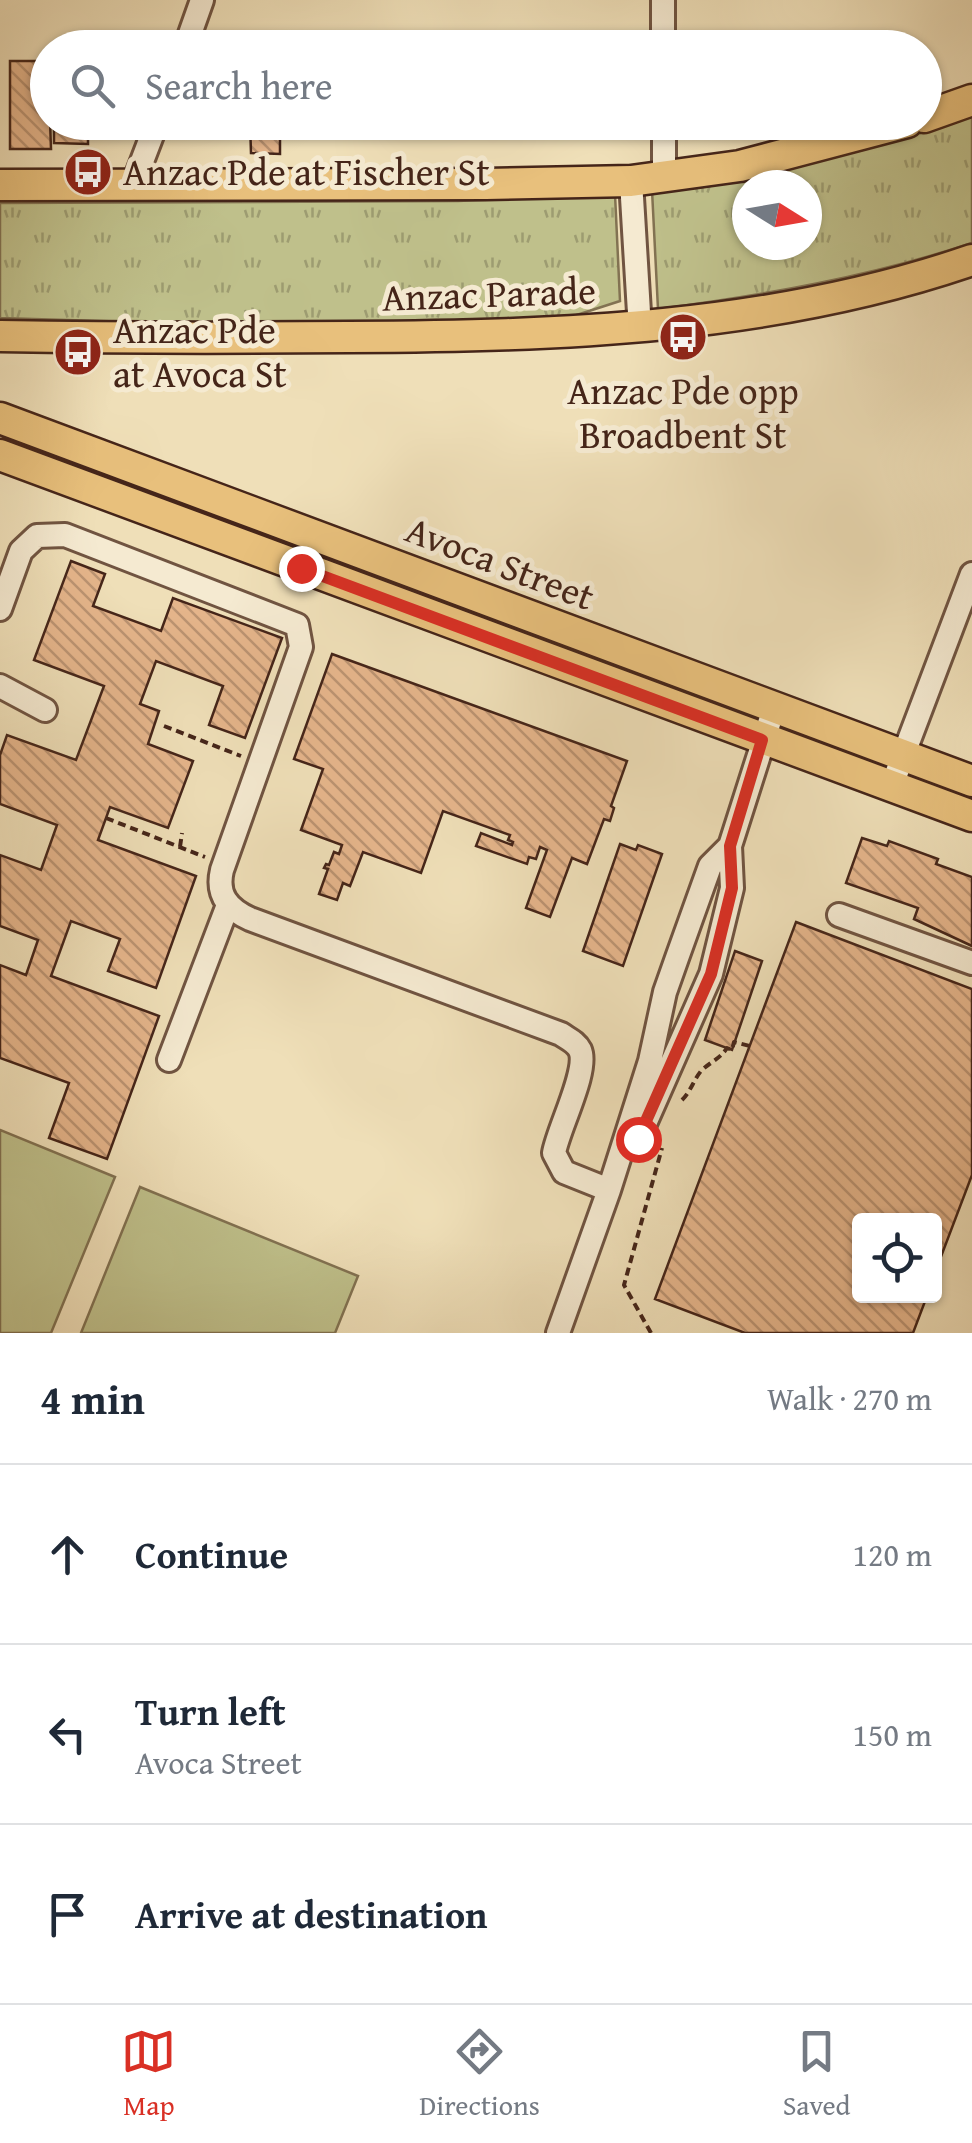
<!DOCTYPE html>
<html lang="en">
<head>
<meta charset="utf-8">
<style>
  :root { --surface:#fff; --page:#f2f2f3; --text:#1f2937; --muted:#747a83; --line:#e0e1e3; --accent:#d93025 }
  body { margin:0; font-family:"Gentium Book Plus",serif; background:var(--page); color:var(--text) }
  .controls { position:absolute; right:30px; bottom:30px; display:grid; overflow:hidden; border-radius:10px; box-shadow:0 2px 8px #0004 }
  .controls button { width:90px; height:90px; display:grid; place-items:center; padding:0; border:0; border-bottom:2px solid var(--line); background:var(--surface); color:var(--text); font:50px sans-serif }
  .compass { position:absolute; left:732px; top:170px; width:90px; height:90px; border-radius:50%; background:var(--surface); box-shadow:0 2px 8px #0004; rotate:101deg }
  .stop { position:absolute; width:30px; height:30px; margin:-22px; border:8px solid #d93025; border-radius:50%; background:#fff }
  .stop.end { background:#d93025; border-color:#fff; box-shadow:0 2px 10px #0008 }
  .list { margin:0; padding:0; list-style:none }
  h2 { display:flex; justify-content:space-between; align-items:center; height:130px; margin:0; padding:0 40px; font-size:42px }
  h2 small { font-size:32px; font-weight:400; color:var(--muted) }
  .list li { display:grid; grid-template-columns:65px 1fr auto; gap:30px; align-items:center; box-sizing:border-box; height:180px; padding:0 40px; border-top:2px solid var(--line) }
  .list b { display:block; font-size:38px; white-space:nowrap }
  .list p { margin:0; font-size:32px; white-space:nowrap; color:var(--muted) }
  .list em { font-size:32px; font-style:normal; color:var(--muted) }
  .icon { flex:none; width:55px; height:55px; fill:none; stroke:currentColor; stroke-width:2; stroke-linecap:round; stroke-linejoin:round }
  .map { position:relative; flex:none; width:972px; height:1333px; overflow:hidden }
  .search { position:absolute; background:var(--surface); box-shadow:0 2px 8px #0004; left:30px; right:30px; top:30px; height:110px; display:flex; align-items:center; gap:25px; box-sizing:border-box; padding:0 35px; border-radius:55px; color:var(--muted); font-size:38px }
  .sheet { height:670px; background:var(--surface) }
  nav { display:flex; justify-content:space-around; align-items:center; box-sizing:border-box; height:140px; border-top:2px solid var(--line); background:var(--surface); font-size:28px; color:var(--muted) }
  nav a { display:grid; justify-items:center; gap:5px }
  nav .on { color:var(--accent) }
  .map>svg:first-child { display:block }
  .grass { fill:#bfc08b; stroke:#827252; stroke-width:2.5 }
  .park { fill:url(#park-tufts); stroke:#827252; stroke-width:2.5; fill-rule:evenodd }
  .building { fill:url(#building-back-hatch); stroke:#452519; stroke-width:2.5 }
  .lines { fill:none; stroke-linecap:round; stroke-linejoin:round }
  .minor-casing { stroke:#705441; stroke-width:28 }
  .major-casing { stroke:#452519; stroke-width:35 }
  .path { stroke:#452519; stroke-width:4; stroke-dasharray:8 5; stroke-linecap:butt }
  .minor { stroke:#f5ead1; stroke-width:22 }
  .major { stroke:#e8c07c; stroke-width:30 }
  .route { stroke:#d93025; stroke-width:12 }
  .labels { text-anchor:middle; stroke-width:10; stroke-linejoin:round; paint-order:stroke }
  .poi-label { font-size:38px; fill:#452519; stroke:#f5ead1; text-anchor:start }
  .street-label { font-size:38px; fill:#452519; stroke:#f5ead1 }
</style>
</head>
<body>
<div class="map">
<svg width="972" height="1333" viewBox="0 0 972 1333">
  <defs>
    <pattern id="park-tufts" width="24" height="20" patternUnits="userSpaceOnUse" patternTransform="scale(2.5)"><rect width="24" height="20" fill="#bfc08b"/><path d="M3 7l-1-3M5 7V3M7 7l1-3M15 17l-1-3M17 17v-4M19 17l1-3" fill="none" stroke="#9d9c71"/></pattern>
    <pattern id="building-back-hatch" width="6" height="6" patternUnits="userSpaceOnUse" patternTransform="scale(2.5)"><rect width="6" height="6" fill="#e5b58b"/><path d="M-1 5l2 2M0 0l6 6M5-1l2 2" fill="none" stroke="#bb9371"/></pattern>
  </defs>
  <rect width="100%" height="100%" fill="#efdfb8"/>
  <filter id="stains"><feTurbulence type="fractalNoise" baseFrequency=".002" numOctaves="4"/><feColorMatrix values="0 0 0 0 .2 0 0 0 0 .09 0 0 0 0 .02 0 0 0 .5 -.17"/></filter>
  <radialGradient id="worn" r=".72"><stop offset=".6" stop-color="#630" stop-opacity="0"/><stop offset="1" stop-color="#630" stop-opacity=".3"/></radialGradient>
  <path class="grass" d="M0,1130L115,1177L51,1333H0Z
    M140,1187L358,1276L335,1333H81Z"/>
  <path class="park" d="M972,110V243C869,277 765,295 658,309L652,190C763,177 869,152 972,110ZM747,185H807V245H747Z
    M615,194L620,301L555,322L234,325L0,318V203L458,201Z"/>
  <path class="building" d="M10,61H48L51,149H10Z
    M54,122H88V144L54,143Z
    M250,122H280V154L251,153Z
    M71,561L105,574L93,606L161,631L173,598L282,638L245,738L209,725L223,686L156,661L140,704L159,711L148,744L193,761L168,828L110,807L98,840L196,876L156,988L108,971L120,939L71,921L51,976L159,1016L107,1159L49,1138L69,1083L0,1058V965L26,975L38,940L0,926V855L41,870L57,825L0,804V755L7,735L76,760L104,686L34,660Z
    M332,654L627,761L611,806L614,808L610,821L604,819L587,864L572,858L550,917L526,908L547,850L540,847L536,859L529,857L527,864L476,846L481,833L512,845L513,842L508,840L510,835L443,811L421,873L363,852L350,886L343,883L337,900L319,894L328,869L324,868L326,864L329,865L334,852L339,854L342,845L301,830L323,769L294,759Z
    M862,838L887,846L889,841L938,859L936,864L972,877V946L914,919L918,908L846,883Z
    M620,844L636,850L638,845L662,854L623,966L583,951Z
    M796,922L972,989V1175L934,1275V1220H860V1296H927L913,1333H745L655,1299Z
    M735,951L762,961L732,1050L705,1040Z"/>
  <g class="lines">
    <g class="minor-casing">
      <path id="minor" d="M663,0V48
        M185,48L202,0
        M664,177V122
        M631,181L640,329
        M133,185L157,122
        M0,609L21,551L37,536L65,535L297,625L301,647L222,870C216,895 228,909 250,919L561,1034C568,1039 576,1042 580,1050C589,1070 558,1129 554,1153L564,1172L609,1190
        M0,686L45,710
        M892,785L972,574
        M839,915L972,963
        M169,1060L228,905
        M636,1144L711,974L732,888L730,846L774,708
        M558,1333L609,1190L650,1061L665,992L677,958L710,866L730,846"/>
    </g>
    <g class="major-casing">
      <path id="major" d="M924,117L972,100
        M0,185L486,184L631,181L740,166L907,122
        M0,336C116,338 233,338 349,337C559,336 772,329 972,260
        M0,418L972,781
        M0,455L972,816"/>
    </g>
    <path class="path" d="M164,726L241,756
      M106,818L205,857
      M180,847L182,833
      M682,1100C691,1091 693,1081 701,1071C710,1062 720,1059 727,1048L732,1050L734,1042L750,1046
      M651,1333L624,1285L662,1148"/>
    <use href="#minor" class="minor"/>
    <use href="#major" class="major"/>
  </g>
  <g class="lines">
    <path class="route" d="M301,568L762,740L730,846L732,888L711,974L638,1139"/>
  </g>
  <defs>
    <g id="bus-disc" transform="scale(2.5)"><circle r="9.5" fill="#8f2418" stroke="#f5ead1"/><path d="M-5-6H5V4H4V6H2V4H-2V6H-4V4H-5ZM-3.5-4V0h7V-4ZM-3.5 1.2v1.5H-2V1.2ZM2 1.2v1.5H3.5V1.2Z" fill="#fff"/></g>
  </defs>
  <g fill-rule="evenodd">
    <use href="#bus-disc" x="88" y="172"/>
    <use href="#bus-disc" x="683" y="337"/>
    <use href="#bus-disc" x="78" y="352"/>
  </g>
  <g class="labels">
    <g class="poi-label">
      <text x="123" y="185">Anzac Pde at Fischer St</text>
      <text x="113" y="343">Anzac Pde<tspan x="113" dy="44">at Avoca St</tspan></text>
      <text x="683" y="404" text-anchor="middle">Anzac Pde opp<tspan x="683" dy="44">Broadbent St</tspan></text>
    </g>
    <g class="street-label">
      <text transform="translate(489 294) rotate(-2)" y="13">Anzac Parade</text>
      <text transform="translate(500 563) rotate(21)" y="13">Avoca Street</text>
    </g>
  </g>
  <rect width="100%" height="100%" filter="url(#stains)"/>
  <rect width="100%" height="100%" fill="url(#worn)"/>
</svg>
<div class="controls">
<button><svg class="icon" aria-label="locate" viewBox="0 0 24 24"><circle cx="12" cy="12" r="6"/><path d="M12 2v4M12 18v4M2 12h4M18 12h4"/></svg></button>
</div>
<svg class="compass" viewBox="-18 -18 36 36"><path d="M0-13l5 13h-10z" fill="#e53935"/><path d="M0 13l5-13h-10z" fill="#747a83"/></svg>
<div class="stop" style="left:638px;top:1139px"></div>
<div class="stop end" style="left:301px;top:568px"></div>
<div class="search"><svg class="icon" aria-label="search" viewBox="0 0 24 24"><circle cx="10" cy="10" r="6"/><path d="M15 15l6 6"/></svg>Search here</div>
</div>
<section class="sheet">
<h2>4 min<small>Walk · 270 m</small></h2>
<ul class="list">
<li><svg class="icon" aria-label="ahead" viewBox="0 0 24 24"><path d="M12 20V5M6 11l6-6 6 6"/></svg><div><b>Continue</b></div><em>120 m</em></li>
<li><svg class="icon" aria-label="left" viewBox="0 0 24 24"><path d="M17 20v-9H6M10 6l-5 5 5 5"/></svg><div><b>Turn left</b><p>Avoca Street</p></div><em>150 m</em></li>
<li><svg class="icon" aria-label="arrive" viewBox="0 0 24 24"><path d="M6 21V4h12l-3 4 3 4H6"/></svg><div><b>Arrive at destination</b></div></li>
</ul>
</section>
<nav>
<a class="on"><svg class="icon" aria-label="map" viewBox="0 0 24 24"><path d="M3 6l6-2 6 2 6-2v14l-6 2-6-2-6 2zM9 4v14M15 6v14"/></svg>Map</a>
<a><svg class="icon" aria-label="directions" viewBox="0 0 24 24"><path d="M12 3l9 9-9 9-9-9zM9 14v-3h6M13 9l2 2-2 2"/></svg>Directions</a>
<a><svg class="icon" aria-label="saved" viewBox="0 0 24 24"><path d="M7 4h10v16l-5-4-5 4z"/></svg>Saved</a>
</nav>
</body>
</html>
